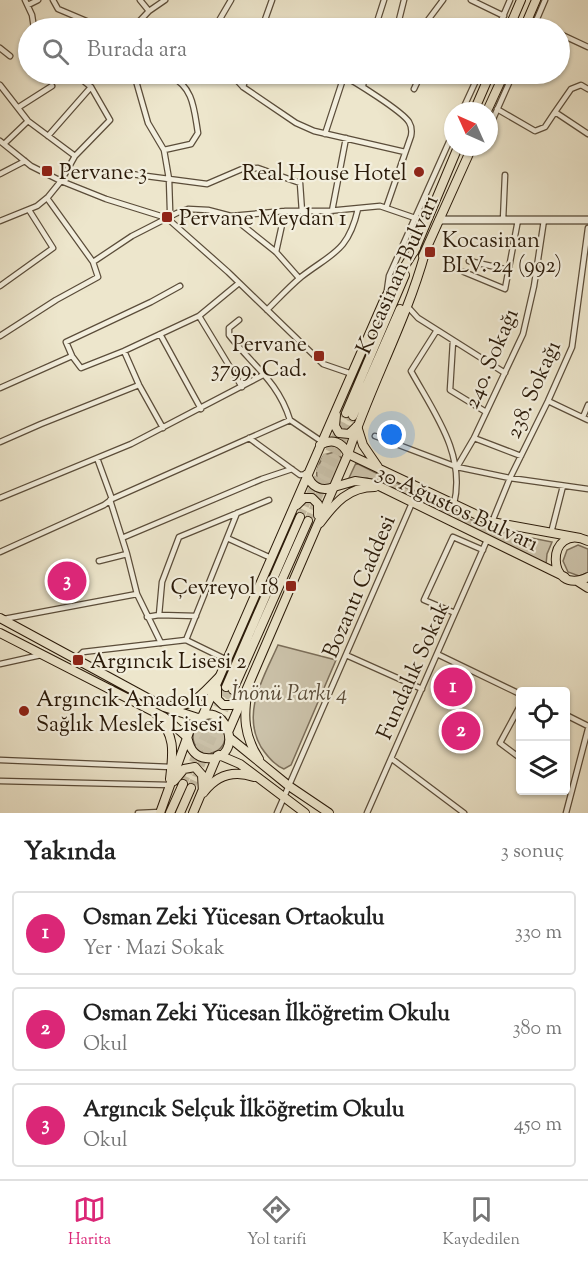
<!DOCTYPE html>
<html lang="tr">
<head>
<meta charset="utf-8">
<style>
  :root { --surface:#fff; --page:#f6f6f6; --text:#222; --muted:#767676; --line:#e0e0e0; --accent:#db2777 }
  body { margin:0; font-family:"Sorts Mill Goudy",serif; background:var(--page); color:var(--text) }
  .controls { position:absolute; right:18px; bottom:18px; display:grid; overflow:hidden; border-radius:6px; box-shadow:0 2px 4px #0004 }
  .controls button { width:54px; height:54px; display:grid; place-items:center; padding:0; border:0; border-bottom:2px solid var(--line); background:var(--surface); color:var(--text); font:30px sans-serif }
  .compass { position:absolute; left:444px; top:102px; width:54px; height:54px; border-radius:50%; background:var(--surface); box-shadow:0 2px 4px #0004; rotate:315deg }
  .you { position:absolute; left:392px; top:435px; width:21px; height:21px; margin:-15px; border:4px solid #fff; border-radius:50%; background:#1a73e8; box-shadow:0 0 0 9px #1a73e833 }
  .badge { display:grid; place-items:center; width:39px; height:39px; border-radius:50%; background:var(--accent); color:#fff; font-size:20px; font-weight:700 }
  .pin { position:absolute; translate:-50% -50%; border:3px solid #fff; box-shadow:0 2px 6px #0006 }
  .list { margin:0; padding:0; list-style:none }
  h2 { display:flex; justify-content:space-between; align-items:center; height:78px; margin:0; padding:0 24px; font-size:26px }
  h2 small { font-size:20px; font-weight:400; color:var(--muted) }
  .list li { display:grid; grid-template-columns:39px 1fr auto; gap:18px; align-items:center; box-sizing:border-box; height:84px; margin:0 12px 12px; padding:0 12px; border:2px solid var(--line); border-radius:6px }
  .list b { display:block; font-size:22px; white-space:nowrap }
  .list p { margin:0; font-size:20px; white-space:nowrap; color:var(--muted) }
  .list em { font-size:20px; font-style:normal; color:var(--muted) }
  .icon { flex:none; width:33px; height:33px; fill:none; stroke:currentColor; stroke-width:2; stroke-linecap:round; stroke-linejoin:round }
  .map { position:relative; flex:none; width:588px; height:813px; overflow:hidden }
  .search { position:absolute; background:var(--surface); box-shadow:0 2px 4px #0004; left:18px; right:18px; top:18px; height:66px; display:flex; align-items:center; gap:15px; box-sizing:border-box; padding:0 21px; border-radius:33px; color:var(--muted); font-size:22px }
  .sheet { height:366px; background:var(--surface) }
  nav { display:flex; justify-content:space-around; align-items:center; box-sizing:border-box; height:84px; border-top:2px solid var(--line); background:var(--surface); font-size:16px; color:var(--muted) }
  nav a { display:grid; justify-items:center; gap:3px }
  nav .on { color:var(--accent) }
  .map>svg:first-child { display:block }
  .green { fill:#ccc3ab; stroke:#7b6e5a; stroke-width:1.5 }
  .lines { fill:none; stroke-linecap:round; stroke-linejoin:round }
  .highway-tunnel { stroke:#c6bda5; stroke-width:8; stroke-dasharray:8 4; stroke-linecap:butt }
  .street-casing { stroke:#5b4d3a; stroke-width:7 }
  .secondary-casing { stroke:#2a1a09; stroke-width:9 }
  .primary-casing { stroke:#2a1a09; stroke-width:10 }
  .highway-casing { stroke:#2a1a09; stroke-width:10 }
  .street { stroke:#f3efde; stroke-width:4.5 }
  .secondary { stroke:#f3efde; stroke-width:7 }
  .primary { stroke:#ede6cc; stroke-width:8 }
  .highway { stroke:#ede6cc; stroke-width:8 }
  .poi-dot { fill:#8f2418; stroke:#f3efde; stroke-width:2 }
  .labels { text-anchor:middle; stroke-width:4.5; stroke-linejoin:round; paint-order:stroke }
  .poi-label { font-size:22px; fill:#2a1a09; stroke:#f3efde; text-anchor:start }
  .street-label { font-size:22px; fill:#2a1a09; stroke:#f3efde }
  .park-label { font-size:22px; font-style:italic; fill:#5b4d3a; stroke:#f3efde }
</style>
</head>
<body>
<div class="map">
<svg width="588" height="813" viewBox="0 0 588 813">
  <rect width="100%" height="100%" fill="#ede6cc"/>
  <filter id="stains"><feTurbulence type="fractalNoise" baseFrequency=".00333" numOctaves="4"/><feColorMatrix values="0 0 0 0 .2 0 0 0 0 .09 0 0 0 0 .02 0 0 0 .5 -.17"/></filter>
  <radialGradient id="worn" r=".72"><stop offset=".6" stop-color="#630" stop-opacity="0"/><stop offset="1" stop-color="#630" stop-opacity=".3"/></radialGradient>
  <path class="green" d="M334,452L338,454L343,460L333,485H322C312,477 318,465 324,455Z
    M356,463L492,530L552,542L547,554L546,565L383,483L367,478L348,480Z
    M578,545L588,549V573L579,576L568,572L563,561L567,550Z
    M278,645L336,660L291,765L284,769C274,765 267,756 261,747C241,712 264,677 278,645Z
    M193 737a16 16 0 1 1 32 0a16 16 0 1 1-32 0Z"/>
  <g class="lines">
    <path class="highway-tunnel" d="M300,517L346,413
      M308,521L353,416
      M183,784L226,687
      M191,788L233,690"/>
    <g class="street-casing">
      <path id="street" d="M25,0L32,15L34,28
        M53,0L58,9L103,28
        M140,0L149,11
        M471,0L504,16
        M28,5L38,0
        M535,23L548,28
        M133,28L149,11L165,0
        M223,28L217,24L231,0
        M262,28L272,0
        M375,28L384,0
        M397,28L404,0
        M422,28L443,0
        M498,28L510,0
        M533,28L545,0
        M560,34L588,47
        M0,48L10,56
        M134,74L148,123L164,150L169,179L170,210L167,218
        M231,74L243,87L296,123L314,131L405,152
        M340,74C354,81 402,111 409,122C412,127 412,131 411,136L386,208
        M460,74L475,82
        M0,85L28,121L75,156
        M363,86L365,74
        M243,87L247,74
        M414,89L421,74
        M588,89L581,85L571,89L555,112L588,134
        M19,107L52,86
        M497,109L535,131L545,127L555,112
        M462,111L479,74
        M489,128L513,74
        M325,134L344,76
        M48,136L91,87
        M0,141L31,166L61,181L106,199L167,218L228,272L323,364L352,374
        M4,144L28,121
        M164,150L191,144L198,133C194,110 194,87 170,76
        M0,174L25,161
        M131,174L207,184L242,169L258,168L300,183L302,212
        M332,211L346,138
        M231,216L276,252L299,278
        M503,220L505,175
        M0,221L37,206L48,197L61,181L75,156L110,120L91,87L75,74
        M276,252L285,211
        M469,261L509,270
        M93,262L132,236L177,213L188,209L208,210L231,216L285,211H328L380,206L415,218
        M464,272L505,289L518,220
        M0,286L53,248L29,210
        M180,286L151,302L66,342L72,356L81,368L124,351L199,316L239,283
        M387,290L389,276L453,133
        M408,307L418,318L505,373
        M267,310C278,299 289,287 301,277C332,253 348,252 358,209
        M199,316L242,387
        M239,320L229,328V335C252,365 278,381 290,420
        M437,330L411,371C434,413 466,454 454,504
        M160,334L201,409
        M0,336L56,300L98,277L93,262L47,198
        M453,341L450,390L486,412
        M124,351L139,385L163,428
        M0,388L72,356
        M548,401L588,420
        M583,417L588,405
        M375,436L457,467L510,478L588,489
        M249,438L300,475L307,474
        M474,438L521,456
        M0,442L41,424L139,385
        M97,458L112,499
        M457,467L474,438L523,334L534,286L544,220
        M0,498L131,444L265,374
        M110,500L127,554L137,594L161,643
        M492,522L510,478L548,401L572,347L588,228
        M551,533L563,486
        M122,538L262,479L292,469
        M227,538L271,558
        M0,552L104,505L112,499L290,420L321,441
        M99,561L127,554
        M455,613L424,600L453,537L483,550
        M159,615L162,582L179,537L269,500
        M147,617L159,615L196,616
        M4,619L137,594
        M186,640L237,513
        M437,654L520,694
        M346,655L422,689
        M76,659L83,652L186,640L227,660
        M0,664L41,655
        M520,706L500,743L520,758
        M566,715L588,726
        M392,759L464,813
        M0,760L171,767
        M0,781L170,785
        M138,813L160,812
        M277,813L412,503
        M367,813L487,540
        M566,813L588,729"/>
    </g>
    <g class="secondary-casing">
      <path id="secondary" d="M439,220H588"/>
    </g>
    <g class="primary-casing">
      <path id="primary" d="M357,426L363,445L378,467
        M348,454L492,522L580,538
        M334,487L355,481L375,484L565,577
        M320,523C335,503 348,487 375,487
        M588,541C545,521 545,598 588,577
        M577,581L588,588
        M0,618L164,707L198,718
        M0,633L164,717L187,737
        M248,690C243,716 244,736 259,759
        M163,705C192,710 200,696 219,677
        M157,715C176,737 173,752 170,779
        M230,738L289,786L329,813
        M219,755L240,764L305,813
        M204,792C217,775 234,770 254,777"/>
    </g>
    <g class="highway-casing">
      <path id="highway" d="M509,28L521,0
        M524,28L536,0
        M474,111L490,74
        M487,111L504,74
        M414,252L458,147
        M423,256L472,147
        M346,413L405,275
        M336,415L335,426L339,433L349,434L355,428
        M353,416L400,309
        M320,445C332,438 342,442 348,454
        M307,474C311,487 321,492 334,487
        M297,505L304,498H312L318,504V515
        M226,687L300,517
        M217,688V699L223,705H232L240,696
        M233,690L308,521
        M202,717L385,298L416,248
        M229,730L348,454C370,386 406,322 425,253
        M174,781L184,769L195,767L202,775L203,793
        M160,813L192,724C225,689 249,763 206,758C196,757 190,749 188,740
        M170,813L183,784
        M180,813L191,788
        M193,813L217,756"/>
    </g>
    <use href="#street" class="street"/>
    <use href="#secondary" class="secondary"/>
    <use href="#primary" class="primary"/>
    <use href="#highway" class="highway"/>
  </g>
  <g class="poi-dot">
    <rect x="41" y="165" width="12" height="12" rx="3"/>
    <circle cx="419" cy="172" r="6"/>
    <rect x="161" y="211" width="12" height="12" rx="3"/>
    <rect x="424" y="246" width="12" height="12" rx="3"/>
    <rect x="313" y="350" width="12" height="12" rx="3"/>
    <rect x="285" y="580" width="12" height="12" rx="3"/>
    <rect x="72" y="654" width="12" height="12" rx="3"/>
    <circle cx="24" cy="711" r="6"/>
  </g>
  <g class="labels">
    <g class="poi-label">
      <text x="59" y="179">Pervane 3</text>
      <text x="407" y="180" text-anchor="end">Real House Hotel</text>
      <text x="179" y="225">Pervane Meydan 1</text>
      <text x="442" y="247">Kocasinan<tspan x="442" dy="25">BLV. 24 (992)</tspan></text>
      <text x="307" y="351" text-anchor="end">Pervane<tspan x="307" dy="25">3799. Cad.</tspan></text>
      <text x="279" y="594" text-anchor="end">Çevreyol 18</text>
      <text x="90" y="668">Argıncık Lisesi 2</text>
      <text x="36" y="706">Argıncık Anadolu<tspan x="36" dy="25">Sağlık Meslek Lisesi</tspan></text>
    </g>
    <g class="street-label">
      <text transform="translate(396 274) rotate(-66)" y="8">Kocasinan Bulvarı</text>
      <text transform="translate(490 358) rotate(-67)" y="8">240. Sokağı</text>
      <text transform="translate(532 389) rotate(-66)" y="8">238. Sokağı</text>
      <text transform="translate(458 507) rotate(25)" y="8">30 Ağustos Bulvarı</text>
      <text transform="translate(358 586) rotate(-67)" y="8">Bozantı Caddesi</text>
      <text transform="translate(412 670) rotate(-66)" y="8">Fundalık Sokak</text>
    </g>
    <g class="park-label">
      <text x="289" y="700">İnönü Parkı 4</text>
    </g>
  </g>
  <rect width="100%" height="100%" filter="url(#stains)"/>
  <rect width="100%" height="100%" fill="url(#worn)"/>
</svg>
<div class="controls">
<button><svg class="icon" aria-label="locate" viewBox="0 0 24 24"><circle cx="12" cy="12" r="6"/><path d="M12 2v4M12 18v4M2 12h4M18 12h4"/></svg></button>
<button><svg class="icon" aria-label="layers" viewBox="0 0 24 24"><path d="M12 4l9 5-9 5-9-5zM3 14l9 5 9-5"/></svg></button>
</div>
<svg class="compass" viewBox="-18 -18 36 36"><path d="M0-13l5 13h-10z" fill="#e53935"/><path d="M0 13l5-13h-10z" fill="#767676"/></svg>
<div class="you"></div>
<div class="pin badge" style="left:453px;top:687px">1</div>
<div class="pin badge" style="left:461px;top:731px">2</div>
<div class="pin badge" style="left:67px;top:581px">3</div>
<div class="search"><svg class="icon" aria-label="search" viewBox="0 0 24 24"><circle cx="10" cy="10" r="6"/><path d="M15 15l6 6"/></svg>Burada ara</div>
</div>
<section class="sheet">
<h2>Yakında<small>3 sonuç</small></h2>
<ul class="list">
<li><span class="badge">1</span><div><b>Osman Zeki Yücesan Ortaokulu</b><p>Yer · Mazi Sokak</p></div><em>330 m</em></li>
<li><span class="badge">2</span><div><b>Osman Zeki Yücesan İlköğretim Okulu</b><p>Okul</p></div><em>380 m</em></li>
<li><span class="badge">3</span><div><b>Argıncık Selçuk İlköğretim Okulu</b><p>Okul</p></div><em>450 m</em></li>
</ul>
</section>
<nav>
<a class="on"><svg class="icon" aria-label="map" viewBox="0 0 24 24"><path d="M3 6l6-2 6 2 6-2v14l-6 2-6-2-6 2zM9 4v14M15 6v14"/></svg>Harita</a>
<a><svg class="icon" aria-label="directions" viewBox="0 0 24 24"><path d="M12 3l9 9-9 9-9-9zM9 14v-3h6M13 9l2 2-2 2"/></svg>Yol tarifi</a>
<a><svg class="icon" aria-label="saved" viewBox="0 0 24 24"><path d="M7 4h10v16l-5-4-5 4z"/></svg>Kaydedilen</a>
</nav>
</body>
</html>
